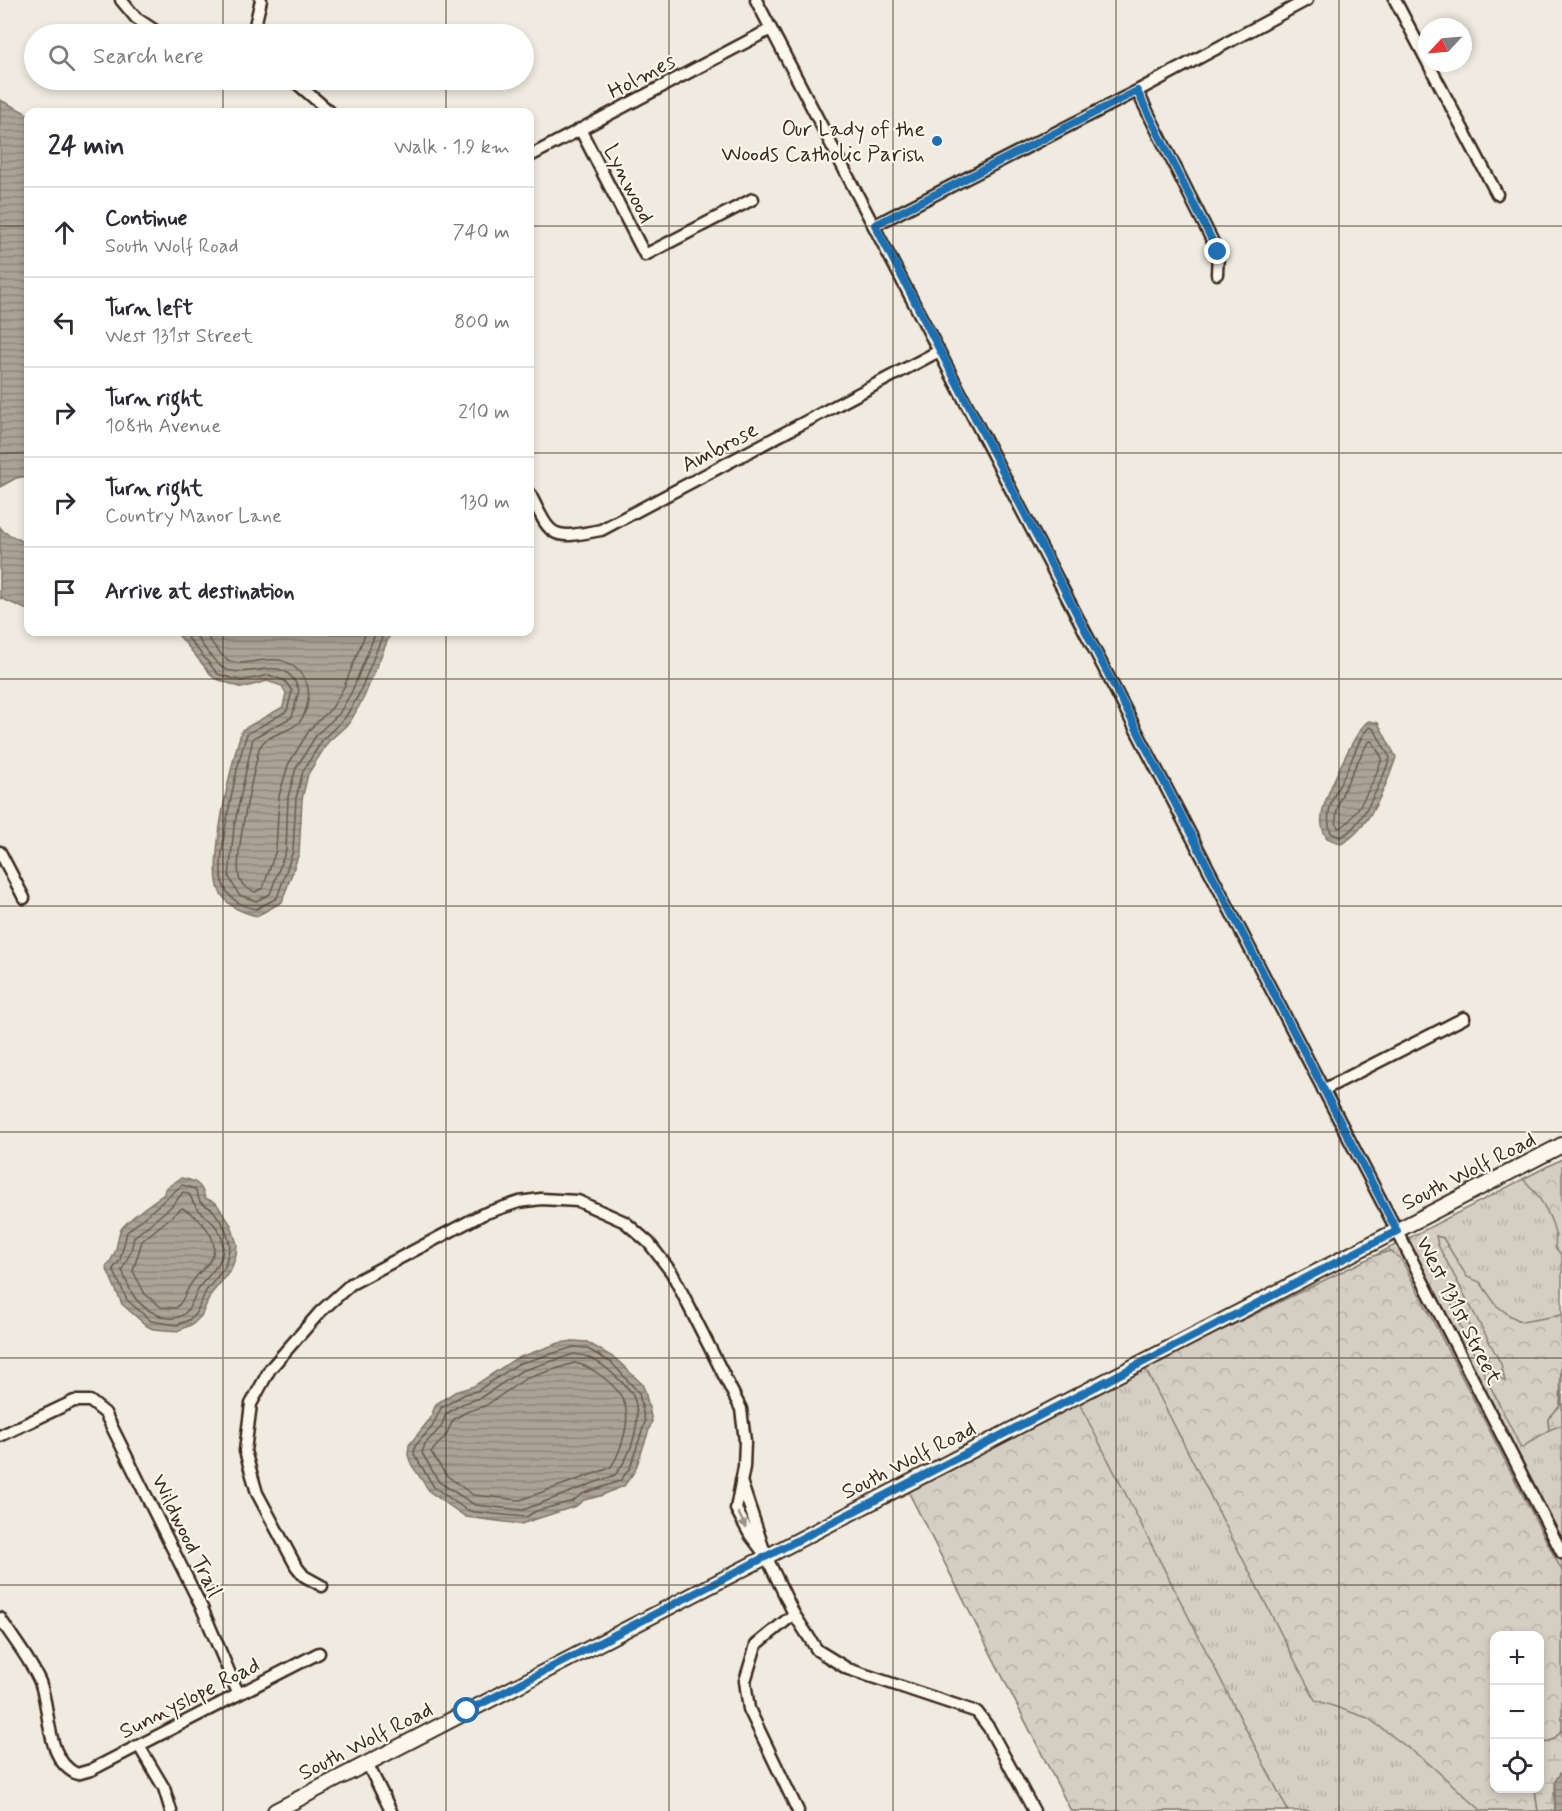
<!DOCTYPE html>
<html lang="en">
<head>
<meta charset="utf-8">
<style>
  :root { --surface:#fff; --page:#f7f7f7; --text:#2b2b33; --muted:#7c7c81; --line:#e1e1e2 }
  body { margin:0; font-family:Mynerve,sans-serif; background:var(--page); color:var(--text) }
  .controls { position:absolute; right:18px; bottom:18px; display:grid; overflow:hidden; border-radius:12px; box-shadow:0 3px 9px #0003 }
  .controls button { width:54px; height:54px; display:grid; place-items:center; padding:0; border:0; border-bottom:2px solid var(--line); background:var(--surface); color:var(--text); font:30px sans-serif }
  .compass { position:absolute; left:1418px; top:18px; width:54px; height:54px; border-radius:50%; background:var(--surface); box-shadow:0 3px 9px #0003; rotate:244deg }
  .stop { position:absolute; width:18px; height:18px; margin:-14px; border:4px solid #1f6fb2; border-radius:50%; background:#fff }
  .stop.end { background:#1f6fb2; border-color:#fff; box-shadow:0 2px 6px #0008 }
  .list { margin:0; padding:0; list-style:none }
  h2 { display:flex; justify-content:space-between; align-items:center; height:78px; margin:0; padding:0 24px; font-size:26px }
  h2 small { font-size:20px; font-weight:400; color:var(--muted) }
  .list li { display:grid; grid-template-columns:39px 1fr auto; gap:18px; align-items:center; box-sizing:border-box; height:90px; padding:0 24px; border-top:2px solid var(--line) }
  .list b { display:block; font-size:22px; white-space:nowrap }
  .list p { margin:0; font-size:20px; white-space:nowrap; color:var(--muted) }
  .list em { font-size:20px; font-style:normal; color:var(--muted) }
  .icon { flex:none; width:33px; height:33px; fill:none; stroke:currentColor; stroke-width:2; stroke-linecap:round; stroke-linejoin:round }
  .map { position:relative; flex:none; width:1562px; height:1811px; overflow:hidden }
  .search { position:absolute; background:var(--surface); box-shadow:0 3px 9px #0003; left:24px; top:24px; width:510px; height:66px; display:flex; align-items:center; gap:15px; box-sizing:border-box; padding:0 21px; border-radius:33px; color:var(--muted); font-size:22px }
  .panel { position:absolute; background:var(--surface); box-shadow:0 3px 9px #0003; left:24px; top:108px; width:510px; height:528px; border-radius:12px }
  .map>svg:first-child { display:block }
  .grass { fill:url(#grass-tufts); stroke:#887c70; stroke-width:1.5; fill-rule:evenodd }
  .forest { fill:url(#forest-crowns); stroke:#887c70; stroke-width:1.5 }
  .wetland { fill:url(#wetland-marsh); stroke:#887c70; stroke-width:1.5 }
  .water { fill:url(#water-rules); stroke:#7f7367; stroke-width:1.5 }
  .lines { fill:none; stroke-linecap:round; stroke-linejoin:round }
  .shore { stroke:#685a4e; stroke-width:1.5 }
  .minor-casing { stroke:#3b2a1e; stroke-width:15 }
  .major-casing { stroke:#3b2a1e; stroke-width:18 }
  .minor { stroke:#fbf7ec; stroke-width:10 }
  .major { stroke:#fbf7ec; stroke-width:14 }
  .oneway { fill:#9b9085 }
  .route { stroke:#1f6fb2; stroke-width:8 }
  .grid { fill:none; stroke:#3b2a1e; stroke-width:1.5; stroke-opacity:0.55 }
  .poi-dot { fill:#1f6fb2; stroke:#fbf7ec; stroke-width:2 }
  .labels { text-anchor:middle; stroke-width:4.5; stroke-linejoin:round; paint-order:stroke }
  .street-label { font-size:22px; fill:#3b2a1e; stroke:#fbf7ec }
  .poi-label { font-size:22px; fill:#3b2a1e; stroke:#fbf7ec; text-anchor:end }
</style>
</head>
<body>
<div class="map">
<svg width="1562" height="1811" viewBox="0 0 1562 1811">
  <defs>
    <pattern id="grass-tufts" width="24" height="20" patternUnits="userSpaceOnUse" patternTransform="scale(1.5)"><rect width="24" height="20" fill="#d5cec3"/><path d="M3 7l-1-3M5 7V3M7 7l1-3M15 17l-1-3M17 17v-4M19 17l1-3" fill="none" stroke="#b8b1a7"/></pattern>
    <pattern id="forest-crowns" width="20" height="18" patternUnits="userSpaceOnUse" patternTransform="scale(1.5)"><rect width="20" height="18" fill="#d5cec3"/><path d="M2 6a3 3 0 1 1 6 0M12 15a3 3 0 1 1 6 0" fill="none" stroke="#b8b1a7"/></pattern>
    <pattern id="wetland-marsh" width="20" height="14" patternUnits="userSpaceOnUse" patternTransform="scale(1.5)"><rect width="20" height="14" fill="#d5cec3"/><path d="M1 5h8M5 5V1M11 12h8M15 12V8" fill="none" stroke="#b8b1a7"/></pattern>
    <pattern id="water-rules" width="6" height="5" patternUnits="userSpaceOnUse" patternTransform="scale(1.5)"><rect width="6" height="5" fill="#aca397"/><path d="M0 2.5h6" fill="none" stroke="#8d857b"/></pattern>
  </defs>
  <rect width="100%" height="100%" fill="#f0ebe0"/>
  <filter id="ink" filterUnits="userSpaceOnUse"><feTurbulence type="fractalNoise" baseFrequency=".0167" numOctaves="2"/><feDisplacementMap in="SourceGraphic" scale="12" xChannelSelector="R" yChannelSelector="G"/><feConvolveMatrix kernelMatrix="1 2 1 2 8 2 1 2 1" color-interpolation-filters="sRGB"/></filter>
  <g filter="url(#ink)">
    <path class="grass" d="M1562,1159V1811H1071L905,1485L1374,1256ZM1494,1636H1540V1788H1494Z"/>
    <path class="forest" d="M1562,1159V1256L1555,1247C1559,1225 1539,1194 1523,1179Z
      M1436,1236L1443,1238L1467,1277L1480,1282L1496,1305L1509,1315L1522,1322L1562,1315L1560,1406L1548,1419L1549,1430L1521,1448L1455,1315L1448,1290L1452,1292L1498,1378L1505,1381L1501,1364L1438,1245Z
      M1390,1251L1401,1259L1562,1571V1730L1554,1739L1542,1744L1540,1741V1636H1494V1788L1535,1789L1538,1811H1482L1427,1762L1368,1718L1315,1700L1145,1368L1374,1256Z
      M1078,1401L1288,1811H1071L905,1485Z"/>
    <path class="wetland" d="M1562,1391V1425L1549,1430L1548,1419L1560,1406Z
      M1562,1730V1771L1554,1793L1555,1811H1538L1535,1789L1540,1788V1741L1542,1744L1554,1739Z"/>
    <path class="water" d="M0,100L28,114V476L16,478L0,487Z
      M0,527L4,532L28,544V610L0,598Z
      M176,632H391L364,697L350,722L328,742L308,774L302,799L299,853L282,902L257,916C241,912 228,907 220,892C207,866 232,759 242,730L283,707L286,693L282,686L267,681L242,688L214,678Z
      M1369,721L1378,723L1396,757C1387,785 1368,831 1341,844L1327,838C1323,832 1321,823 1322,816C1323,800 1357,726 1369,721Z
      M181,1178C194,1180 202,1184 205,1198L216,1203L231,1225L237,1244L236,1255L231,1270L211,1294L201,1316L193,1324L178,1331L153,1329L147,1326L122,1304L106,1267C121,1250 115,1237 122,1228C133,1215 150,1204 164,1194L165,1189Z
      M574,1341L587,1342L616,1359L642,1384L645,1391L652,1421L635,1471L624,1486L600,1496L584,1500L576,1506L521,1524L466,1517L430,1492L411,1464L408,1455L409,1445L430,1419L436,1404L455,1392L474,1386L515,1359L559,1343Z
      M1562,1771V1811H1555V1781Z"/>
    <g class="lines">
      <path class="shore" d="M183,632L218,674L241,681L269,675L285,681L292,691L287,711L247,734C238,760 216,858 222,881C227,898 240,906 256,909L277,898L293,851L296,798L303,771L323,739L345,718L359,694L384,632
        M193,632C202,643 210,659 222,667C247,684 283,648 299,690L292,717L253,738L234,827L229,877L239,895L256,901L270,894L286,850L288,797L296,768L317,734L339,714L352,691L376,632
        M204,632C211,641 218,654 228,660C248,672 284,640 306,682C311,692 308,707 303,717C294,734 265,732 259,749C253,775 234,854 239,877C241,886 248,889 255,892L263,888L276,850L279,796L288,765L310,729L332,708L344,687L366,632
        M1369,727L1374,729L1390,758C1383,778 1361,830 1340,837L1331,833C1322,808 1339,788 1349,766C1355,753 1359,737 1369,727Z
        M1372,741L1382,758C1378,773 1353,827 1338,828C1328,810 1359,761 1368,742Z
        M182,1185L195,1189L200,1202L213,1210L225,1228L230,1245L225,1267L206,1291L196,1313L189,1320L177,1325L151,1321L127,1300L113,1269L120,1260L127,1232Z
        M183,1192L190,1195C196,1217 223,1220 223,1247C223,1264 209,1274 200,1286C194,1295 192,1307 184,1314C169,1326 142,1309 133,1295C129,1288 125,1278 122,1270L131,1251L134,1237L173,1205Z
        M182,1208C198,1216 222,1238 211,1259C206,1267 198,1273 193,1281C186,1289 184,1302 176,1308L161,1307L145,1294L133,1271L142,1241Z
        M574,1347L586,1348L612,1363L639,1393L645,1422L630,1468L620,1481L582,1494L573,1501L536,1511L526,1517L474,1512L465,1509L434,1487L414,1454L415,1446L432,1427L441,1408L465,1394L477,1391L518,1364Z
        M574,1354C588,1355 601,1363 611,1372C617,1378 626,1385 631,1392C645,1416 632,1455 615,1475L523,1510L475,1505L439,1482L422,1453L425,1444L441,1427L446,1414L462,1404L480,1398L521,1371Z
        M574,1363C584,1364 592,1369 600,1375C627,1394 632,1412 622,1443C619,1452 616,1461 610,1468L520,1500L473,1495L446,1475L431,1452L445,1437L453,1420L466,1412L485,1406L525,1379Z"/>
      <g class="minor-casing">
        <path id="minor" d="M121,0L136,18L160,34
          M756,0L1397,1231L1562,1553
          M1395,0L1427,61
          M253,34L261,0
          M1428,63L1497,194
          M293,80L330,112
          M1137,91L1218,252L1217,274
          M580,129L645,255L753,199
          M530,156L771,29
          M875,225L1137,91L1307,0
          M530,494C552,538 550,540 601,530L939,351
          M0,852L24,898
          M1323,1090L1464,1018
          M0,1436L74,1401H90L105,1413L202,1608L238,1693
          M741,1481L766,1556L794,1614L817,1650L848,1669L977,1712L989,1728L1034,1811
          M322,1586L304,1576L296,1566L257,1493L245,1451L251,1404L270,1369L320,1312L351,1284L483,1214L519,1202L541,1199L578,1201L625,1222L649,1243L672,1273L741,1409L745,1441L744,1467L736,1509L750,1535L766,1556
          M794,1614L756,1645L745,1681L749,1709L798,1811
          M0,1618C13,1639 30,1659 40,1682C51,1710 45,1760 77,1774L91,1770L319,1653
          M139,1746L164,1788L171,1811
          M367,1763L391,1811"/>
      </g>
      <g class="major-casing">
        <path id="major" d="M275,1811L1562,1145"/>
      </g>
      <use href="#minor" class="minor"/>
      <use href="#major" class="major"/>
    </g>
    <defs><path id="oneway-solid" d="M-6-.8H1V-3.2L6.5 0L1 3.2V.8H-6Z" transform="scale(1.5)"/></defs>
    <use class="oneway" href="#oneway-solid" transform="translate(742 1520) rotate(63)"/>
  </g>
  <g class="lines" filter="url(#ink)">
    <path class="route" d="M467,1711L1397,1231L875,225L1137,91L1218,252"/>
  </g>
  <path class="grid" d="M223,0V34M446,0V34M669,0V1811M893,0V1811M1116,0V1811M1339,0V1811M223,80V112M446,80V112M0,226H28M530,226H1562M0,453H28M530,453H1562M223,632V1811M446,632V1811M0,679H1562M0,906H1562M0,1132H1562M0,1358H1562M0,1585H1562"/>
  <circle class="poi-dot" cx="937" cy="141" r="6"/>
  <g class="labels">
    <g class="street-label">
      <text transform="translate(641 75) rotate(-28)" y="8">Holmes</text>
      <text transform="translate(630 183) rotate(63)" y="8">Lynwood</text>
      <text transform="translate(719 446) rotate(-28)" y="8">Ambrose</text>
      <text transform="translate(1468 1170) rotate(-27)" y="8">South Wolf Road</text>
      <text transform="translate(1460 1310) rotate(63)" y="8">West 131st Street</text>
      <text transform="translate(908 1459) rotate(-27)" y="8">South Wolf Road</text>
      <text transform="translate(188 1535) rotate(64)" y="8">Wildwood Trail</text>
      <text transform="translate(189 1697) rotate(-27)" y="8">Sunnyslope Road</text>
      <text transform="translate(365 1740) rotate(-27)" y="8">South Wolf Road</text>
    </g>
    <g class="poi-label">
      <text x="925" y="136">Our Lady of the<tspan x="925" dy="25">Woods Catholic Parish</tspan></text>
    </g>
  </g>
</svg>
<div class="controls">
<button>+</button>
<button>−</button>
<button><svg class="icon" aria-label="locate" viewBox="0 0 24 24"><circle cx="12" cy="12" r="6"/><path d="M12 2v4M12 18v4M2 12h4M18 12h4"/></svg></button>
</div>
<svg class="compass" viewBox="-18 -18 36 36"><path d="M0-13l5 13h-10z" fill="#e53935"/><path d="M0 13l5-13h-10z" fill="#7c7c81"/></svg>
<div class="stop" style="left:467px;top:1711px"></div>
<div class="stop end" style="left:1218px;top:252px"></div>
<div class="search"><svg class="icon" aria-label="search" viewBox="0 0 24 24"><circle cx="10" cy="10" r="6"/><path d="M15 15l6 6"/></svg>Search here</div>
<section class="panel">
<h2>24 min<small>Walk · 1.9 km</small></h2>
<ul class="list">
<li><svg class="icon" aria-label="ahead" viewBox="0 0 24 24"><path d="M12 20V5M6 11l6-6 6 6"/></svg><div><b>Continue</b><p>South Wolf Road</p></div><em>740 m</em></li>
<li><svg class="icon" aria-label="left" viewBox="0 0 24 24"><path d="M17 20v-9H6M10 6l-5 5 5 5"/></svg><div><b>Turn left</b><p>West 131st Street</p></div><em>800 m</em></li>
<li><svg class="icon" aria-label="right" viewBox="0 0 24 24"><path d="M7 20v-9h11M14 6l5 5-5 5"/></svg><div><b>Turn right</b><p>108th Avenue</p></div><em>210 m</em></li>
<li><svg class="icon" aria-label="right" viewBox="0 0 24 24"><path d="M7 20v-9h11M14 6l5 5-5 5"/></svg><div><b>Turn right</b><p>Country Manor Lane</p></div><em>130 m</em></li>
<li><svg class="icon" aria-label="arrive" viewBox="0 0 24 24"><path d="M6 21V4h12l-3 4 3 4H6"/></svg><div><b>Arrive at destination</b></div></li>
</ul>
</section>
</div>
</body>
</html>
